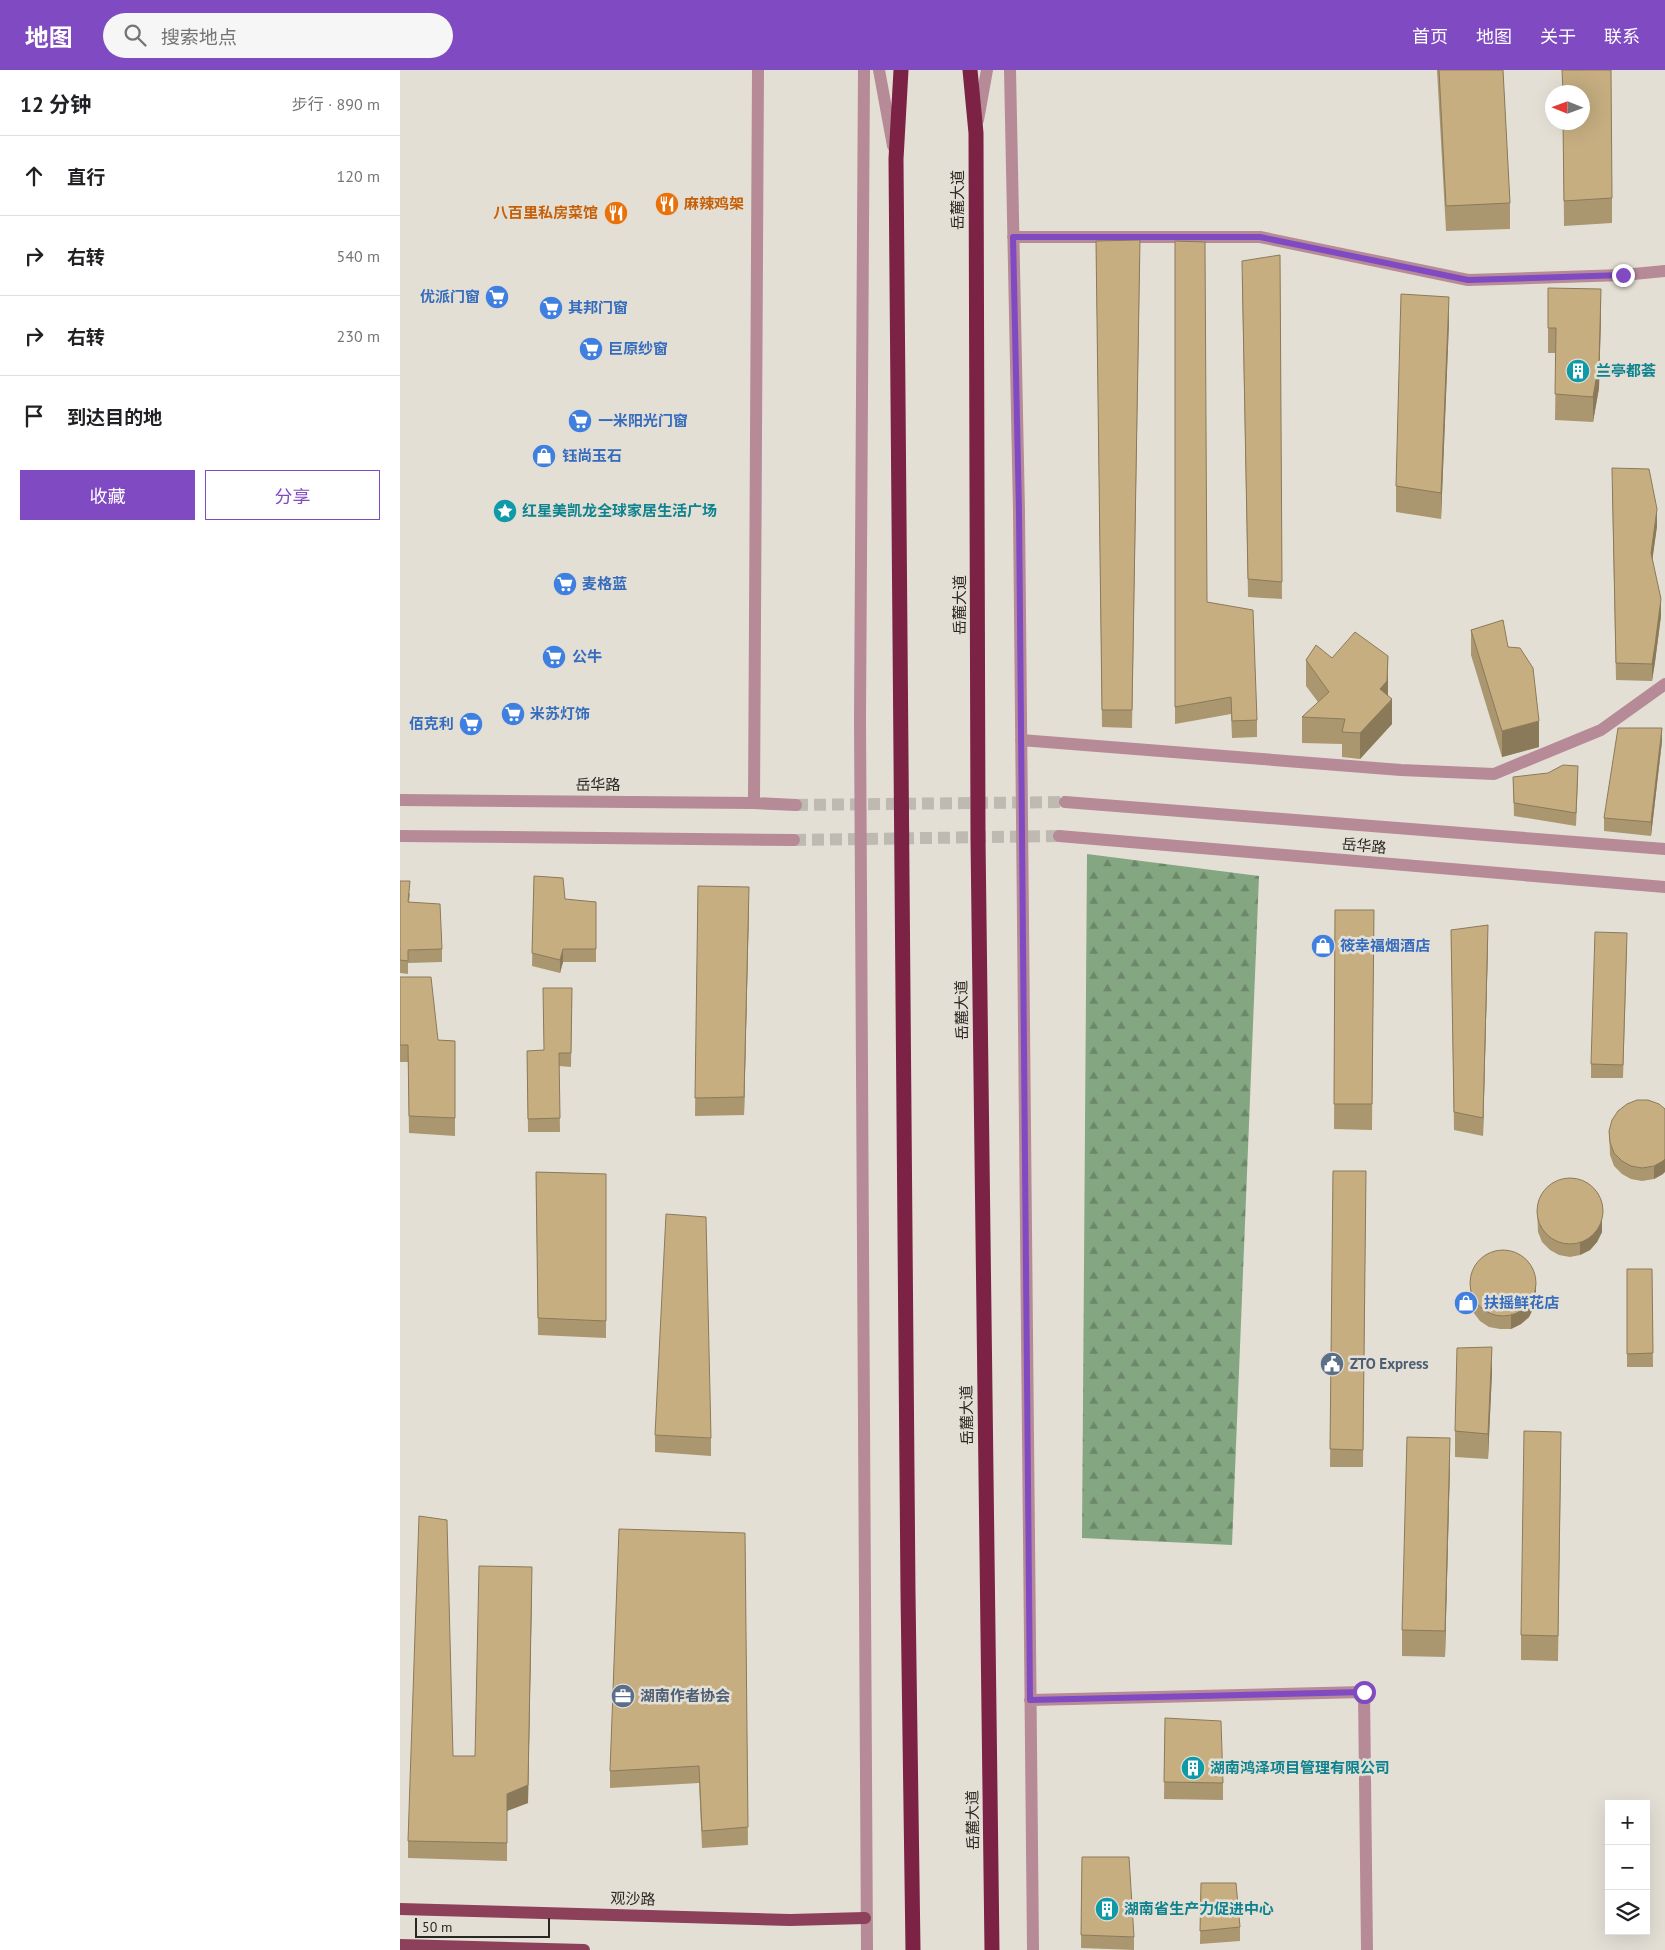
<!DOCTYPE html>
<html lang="zh">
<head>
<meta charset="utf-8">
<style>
  :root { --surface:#fff; --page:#f6f6f6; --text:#202124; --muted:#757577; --line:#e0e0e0; --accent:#804ac2 }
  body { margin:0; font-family:"PT Sans","Noto Sans SC",sans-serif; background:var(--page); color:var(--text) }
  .controls { position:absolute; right:15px; bottom:15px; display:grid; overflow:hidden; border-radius:0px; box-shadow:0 5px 20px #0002 }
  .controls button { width:45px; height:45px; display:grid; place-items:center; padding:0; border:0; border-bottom:1px solid var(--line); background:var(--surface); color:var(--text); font:25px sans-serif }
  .compass { position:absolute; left:1145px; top:15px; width:45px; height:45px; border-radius:50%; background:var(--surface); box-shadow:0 5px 20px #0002; rotate:271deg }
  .scale { position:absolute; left:15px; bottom:12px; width:135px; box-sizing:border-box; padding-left:5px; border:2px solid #292723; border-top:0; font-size:14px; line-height:18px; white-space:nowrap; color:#292723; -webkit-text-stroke:4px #e4dfd5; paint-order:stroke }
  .stop { position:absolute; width:15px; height:15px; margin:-11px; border:4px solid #804ac2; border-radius:50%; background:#fff }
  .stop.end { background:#804ac2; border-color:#fff; box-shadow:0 1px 5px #0008 }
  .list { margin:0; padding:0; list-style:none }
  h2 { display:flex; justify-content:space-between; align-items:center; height:65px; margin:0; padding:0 20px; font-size:21px }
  h2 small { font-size:16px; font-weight:400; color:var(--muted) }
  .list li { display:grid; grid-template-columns:32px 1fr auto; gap:15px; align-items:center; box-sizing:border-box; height:80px; padding:0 20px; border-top:1px solid var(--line) }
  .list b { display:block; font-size:19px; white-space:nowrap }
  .list em { font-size:16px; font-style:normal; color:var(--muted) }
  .actions { display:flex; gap:10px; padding:15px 20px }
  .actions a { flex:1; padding:11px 0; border:1px solid var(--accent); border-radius:0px; text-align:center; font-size:18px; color:var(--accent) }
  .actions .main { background:var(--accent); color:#fff }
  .icon { flex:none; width:28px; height:28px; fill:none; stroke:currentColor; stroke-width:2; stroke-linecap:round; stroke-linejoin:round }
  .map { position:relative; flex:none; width:1265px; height:1880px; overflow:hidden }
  header { display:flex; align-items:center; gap:30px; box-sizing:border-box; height:70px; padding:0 25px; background:var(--accent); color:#fff }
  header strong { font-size:24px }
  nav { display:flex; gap:28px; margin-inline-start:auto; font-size:18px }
  .search { width:350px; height:45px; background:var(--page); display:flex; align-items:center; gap:12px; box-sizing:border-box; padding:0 18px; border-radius:28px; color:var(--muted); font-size:19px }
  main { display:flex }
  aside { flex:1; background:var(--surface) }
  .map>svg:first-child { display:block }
  .forest { fill:url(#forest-firs) }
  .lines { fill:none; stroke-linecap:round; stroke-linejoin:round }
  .minor-tunnel { stroke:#bfbab1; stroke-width:12; stroke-dasharray:12 6; stroke-linecap:butt }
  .minor { stroke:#b68a96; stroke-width:12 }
  .major { stroke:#8c405a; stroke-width:12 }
  .highway { stroke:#7b2245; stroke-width:15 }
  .wall { fill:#aa966f }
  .shaded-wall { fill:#8b7a5a }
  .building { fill:#c6ae81; stroke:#8b7a5a }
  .route { stroke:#804ac2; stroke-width:6 }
  .labels { text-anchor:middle; stroke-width:5; stroke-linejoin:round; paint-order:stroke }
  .street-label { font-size:15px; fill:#292723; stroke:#e4dfd5 }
  .food-label { font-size:15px; font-weight:bold; fill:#c56008; stroke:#e4dfd5; text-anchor:start }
  .shop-label { font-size:15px; font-weight:bold; fill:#366cbe; stroke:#e4dfd5; text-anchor:start }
  .culture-label { font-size:15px; font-weight:bold; fill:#0d838f; stroke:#e4dfd5; text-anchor:start }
  .service-label { font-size:15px; font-weight:bold; fill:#4e5e75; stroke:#e4dfd5; text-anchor:start }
</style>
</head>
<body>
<header>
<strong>地图</strong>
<div class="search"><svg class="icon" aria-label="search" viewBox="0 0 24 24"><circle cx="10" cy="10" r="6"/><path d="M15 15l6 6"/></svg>搜索地点</div>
<nav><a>首页</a><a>地图</a><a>关于</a><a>联系</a></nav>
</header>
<main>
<aside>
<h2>12 分钟<small>步行 · 890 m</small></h2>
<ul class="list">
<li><svg class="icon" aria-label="ahead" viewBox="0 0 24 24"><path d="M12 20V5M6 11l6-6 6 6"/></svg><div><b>直行</b></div><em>120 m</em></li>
<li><svg class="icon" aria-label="right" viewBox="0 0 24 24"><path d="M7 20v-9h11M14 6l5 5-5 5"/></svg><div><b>右转</b></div><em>540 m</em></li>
<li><svg class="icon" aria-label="right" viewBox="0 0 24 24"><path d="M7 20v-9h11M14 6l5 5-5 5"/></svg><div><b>右转</b></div><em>230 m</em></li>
<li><svg class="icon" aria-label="arrive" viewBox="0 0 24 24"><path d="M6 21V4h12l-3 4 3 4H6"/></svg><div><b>到达目的地</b></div></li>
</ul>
<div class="actions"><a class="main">收藏</a><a>分享</a></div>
</aside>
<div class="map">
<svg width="1265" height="1880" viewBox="0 0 1265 1880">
  <defs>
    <pattern id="forest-firs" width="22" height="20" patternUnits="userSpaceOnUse" patternTransform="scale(1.25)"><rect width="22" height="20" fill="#84a681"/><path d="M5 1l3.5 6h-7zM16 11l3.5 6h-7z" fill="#6c8769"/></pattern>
  </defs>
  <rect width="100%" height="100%" fill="#e4dfd5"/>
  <path class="forest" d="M687,784L859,806L832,1475L682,1468Z"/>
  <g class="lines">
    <path class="minor-tunnel" d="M396,735L665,732
      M394,770L659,766"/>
    <path class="minor" d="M464,0L460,649L467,1880
      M479,0L493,76
      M610,0L619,441L633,1880
      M578,50L587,0
      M613,167H860L1068,210L1223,205L1265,201
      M621,670L1001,700L1094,704L1201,660L1265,614
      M0,730L354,733L396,735
      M665,732L1265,779
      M354,733L358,0
      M0,766L394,770
      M659,766L1265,817
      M630,1630L964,1622L967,1880"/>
    <path class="major" d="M0,1839L390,1850L465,1848
      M0,1875L184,1880"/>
    <path class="highway" d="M501,0L496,89L508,1523L513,1880
      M570,0L576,63L578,769L592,1880"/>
  </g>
  <path class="wall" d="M1037,0H1103L1110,133V159L1046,161Z
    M1163,52L1212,128V153L1164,156Z
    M696,171L740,187L732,658L702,657Z
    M775,171L807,532L857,650V667L832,668L831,644L775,654Z
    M880,185L882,529L848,527L842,208Z
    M1148,218L1201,245L1199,318L1193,352L1155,350L1156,283H1148Z
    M1049,252L1041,449L996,442V416Z
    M1212,415L1257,456L1252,490L1261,546L1255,592L1252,611L1216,610Z
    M1071,560L1108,577L1139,677L1102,687L1071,585Z
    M932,588L988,625L992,654L960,689L942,687V674L902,673V647L918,632L906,616V590Z
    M1262,671L1251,766L1204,761V748Z
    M1113,707L1178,709L1176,756L1114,746Z
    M134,806L165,829L196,832V892H163L160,903L132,896Z
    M0,811L10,824L9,832L42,879V892L8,893V904L0,903Z
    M298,816L349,834L344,1045L295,1046Z
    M935,840H974L972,1060L934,1059Z
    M1051,860L1088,872L1083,1066L1054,1060Z
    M1227,876L1223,1008H1191V994Z
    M0,907L38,970L55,971V1066L9,1063L8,992H0Z
    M172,918L171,997L159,996L160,1062H128L127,981L144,980Z
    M1209,1061L1263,1104L1254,1109L1242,1111L1231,1109L1222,1104L1214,1096L1210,1085Z
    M933,1101H966L963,1397H930Z
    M136,1102L206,1104V1268L138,1265Z
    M1137,1139L1202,1151V1162L1197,1172L1190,1180L1180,1185L1170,1187L1159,1185L1150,1180L1142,1172L1138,1162Z
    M1227,1199H1252L1253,1297H1227Z
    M1070,1207L1136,1226L1134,1237L1129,1247L1121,1254L1111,1259H1100L1089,1257L1080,1251L1073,1242L1070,1231Z
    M1092,1302L1088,1389L1055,1387V1361Z
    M255,1365L311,1368V1386L255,1382Z
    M1161,1387L1158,1591L1121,1590V1565Z
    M1050,1394L1045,1587L1002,1586V1560Z
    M345,1463L348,1775L302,1778L299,1713L210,1718V1701Z
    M132,1514L128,1733L107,1741V1791L8,1788V1771L53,1686H75Z
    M765,1648L823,1713V1730L764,1729Z
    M682,1787L734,1867V1880L681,1878Z
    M801,1813L840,1857V1871L800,1874Z"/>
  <path class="shaded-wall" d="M1201,219V245L1199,318L1193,352V327Z
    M1049,227V252L1041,449V423Z
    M1257,439V456L1251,500V483Z
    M1261,529V546L1255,592L1252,611V594Z
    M988,586V634L992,629V654L960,689V663L980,619Z
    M1139,651V677L1102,687V661Z
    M1262,658V671L1251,766V752Z
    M349,817V834L344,1045V1027Z
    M1088,855V872L1083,1066V1048Z
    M163,879V892L160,903V890Z
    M1265,1089V1102L1263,1104L1254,1109V1096Z
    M1202,1138V1162L1197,1172L1190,1180L1180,1185V1172Z
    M1136,1213V1226L1134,1237L1129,1247L1121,1254L1111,1259V1245Z
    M1092,1277V1302L1088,1389V1364Z
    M1050,1368V1394L1045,1587V1561Z
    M132,1514L128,1733L107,1741V1724Z"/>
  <path class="building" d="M1039,0H1103L1110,133L1046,136Z
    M1162,0H1211L1212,128L1164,131L1163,52H1182V22H1163Z
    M740,170L732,640H702L696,171Z
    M775,171L805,172L807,532L853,540L857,650L832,651L831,627L775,637Z
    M880,185L882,512L848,509L842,191Z
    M1148,218L1201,219L1199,293L1193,327L1155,324L1156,258H1148Z
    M1001,224L1049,227L1041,423L996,416Z
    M1212,398L1249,399L1257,439L1251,483L1261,529L1255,575L1252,594L1216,593Z
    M1103,550L1108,577L1120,578L1133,598L1139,651L1102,661L1071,560Z
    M955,562L988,586L987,611L980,619L992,629L960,663L942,662L945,649L902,647L929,622L906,590L916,575L932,588Z
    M1218,658H1262L1251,752L1204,748Z
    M1163,695L1178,696L1176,743L1114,733L1113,707L1148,703Z
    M134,806L163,808L165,829L196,832V879H163L160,890L132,883Z
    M0,811H10L8,832L40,834L42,879L8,880V891L0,890Z
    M298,816L349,817L344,1027L295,1028Z
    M935,840H974L972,1034H934Z
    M1088,855L1083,1048L1054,1042L1051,860Z
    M1195,862L1227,863L1223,995L1191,994Z
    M0,907H31L38,970L55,971V1048L9,1046L8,975H0Z
    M143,918H172L171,983H159L160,1048L128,1049L127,981L144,980Z
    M1237,1030H1248L1259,1034L1265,1039V1089L1263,1091L1254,1096L1242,1098L1231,1096L1222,1091L1214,1083L1210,1072L1209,1061L1212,1050L1218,1041L1227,1034Z
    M933,1101H966L963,1380L930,1379Z
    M136,1102L206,1104V1251L138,1248Z
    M1137 1141a33 33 0 1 1 66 0a33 33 0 1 1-66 0Z
    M266,1144L306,1147L311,1368L255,1365Z
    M1070 1213a33 33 0 1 1 66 0a33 33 0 1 1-66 0Z
    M1227,1199H1252L1253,1283L1227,1284Z
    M1092,1277L1088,1364L1055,1361L1057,1278Z
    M1124,1361L1161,1362L1158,1566L1121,1565Z
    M1007,1367L1050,1368L1045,1561L1002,1560Z
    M19,1446L47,1450L53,1686H75L79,1496L132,1497L128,1715L107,1724V1773L8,1771Z
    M219,1459L345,1463L348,1757L302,1761L299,1696L210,1701Z
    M765,1648L821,1651L823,1713L764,1712Z
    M682,1787H729L734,1867L681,1865Z
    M801,1813H836L840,1857L800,1861Z"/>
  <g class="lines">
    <path class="route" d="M964,1622L630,1630L619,441L613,167H860L1068,210L1223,205"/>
  </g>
  <defs>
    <g id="restaurant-disc" transform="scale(1.25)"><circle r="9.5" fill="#e8710a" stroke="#e4dfd5"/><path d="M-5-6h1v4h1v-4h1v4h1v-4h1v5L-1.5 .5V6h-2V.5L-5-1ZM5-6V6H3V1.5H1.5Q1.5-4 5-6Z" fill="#fff"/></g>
    <g id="supermarket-disc" transform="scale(1.25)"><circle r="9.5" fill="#3f7fe0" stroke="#e4dfd5"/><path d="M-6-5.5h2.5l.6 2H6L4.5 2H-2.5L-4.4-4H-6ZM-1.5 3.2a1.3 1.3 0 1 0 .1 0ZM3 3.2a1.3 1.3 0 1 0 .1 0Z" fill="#fff"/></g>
    <g id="building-disc" transform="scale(1.25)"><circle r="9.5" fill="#0f9aa8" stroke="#e4dfd5"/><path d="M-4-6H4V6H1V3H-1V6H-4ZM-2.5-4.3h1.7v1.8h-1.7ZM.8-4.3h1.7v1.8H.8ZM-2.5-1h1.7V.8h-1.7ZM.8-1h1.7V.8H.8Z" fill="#fff"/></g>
    <g id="shop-disc" transform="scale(1.25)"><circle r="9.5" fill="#3f7fe0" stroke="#e4dfd5"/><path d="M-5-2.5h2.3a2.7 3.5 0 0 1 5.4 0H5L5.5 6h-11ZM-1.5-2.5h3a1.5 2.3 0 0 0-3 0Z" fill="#fff"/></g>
    <g id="sight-disc" transform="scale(1.25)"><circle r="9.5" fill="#0f9aa8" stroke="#e4dfd5"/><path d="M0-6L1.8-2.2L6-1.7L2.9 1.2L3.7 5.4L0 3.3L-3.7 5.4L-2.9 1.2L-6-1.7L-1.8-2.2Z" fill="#fff"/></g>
    <g id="civic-disc" transform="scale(1.25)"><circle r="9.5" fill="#5c6f8a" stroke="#e4dfd5"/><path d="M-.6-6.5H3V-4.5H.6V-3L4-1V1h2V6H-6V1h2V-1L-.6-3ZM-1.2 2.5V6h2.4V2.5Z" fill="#fff"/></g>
    <g id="office-disc" transform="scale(1.25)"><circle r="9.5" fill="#5c6f8a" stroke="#e4dfd5"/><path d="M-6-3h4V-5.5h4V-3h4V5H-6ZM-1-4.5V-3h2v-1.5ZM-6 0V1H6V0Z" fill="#fff"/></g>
  </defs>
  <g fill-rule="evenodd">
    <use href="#restaurant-disc" x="267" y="134"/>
    <use href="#restaurant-disc" x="216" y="143"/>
    <use href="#supermarket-disc" x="97" y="227"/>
    <use href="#supermarket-disc" x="151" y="238"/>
    <use href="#supermarket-disc" x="191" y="279"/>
    <use href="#building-disc" x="1178" y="301"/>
    <use href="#supermarket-disc" x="180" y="351"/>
    <use href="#shop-disc" x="144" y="386"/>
    <use href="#sight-disc" x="105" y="441"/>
    <use href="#supermarket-disc" x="165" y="514"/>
    <use href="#supermarket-disc" x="154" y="587"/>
    <use href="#supermarket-disc" x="113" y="644"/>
    <use href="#supermarket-disc" x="71" y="654"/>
    <use href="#shop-disc" x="923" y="876"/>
    <use href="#shop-disc" x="1066" y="1233"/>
    <use href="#civic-disc" x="932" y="1294"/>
    <use href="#office-disc" x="223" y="1626"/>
    <use href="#building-disc" x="793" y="1698"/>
    <use href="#building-disc" x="707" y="1839"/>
  </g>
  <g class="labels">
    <g class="street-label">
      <text transform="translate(558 130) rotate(-90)" y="5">岳麓大道</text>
      <text transform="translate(560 535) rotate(-90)" y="5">岳麓大道</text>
      <text x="198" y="720">岳华路</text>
      <text transform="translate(964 776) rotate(5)" y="5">岳华路</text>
      <text transform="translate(562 940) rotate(-91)" y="5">岳麓大道</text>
      <text transform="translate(567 1345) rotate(-91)" y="5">岳麓大道</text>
      <text transform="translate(573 1750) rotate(-91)" y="5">岳麓大道</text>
      <text transform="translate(233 1829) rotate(2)" y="5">观沙路</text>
    </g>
    <g class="food-label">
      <text x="284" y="139">麻辣鸡架</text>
      <text x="198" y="148" text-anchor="end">八百里私房菜馆</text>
    </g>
    <g class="shop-label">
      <text x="80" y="232" text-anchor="end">优派门窗</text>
      <text x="168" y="243">其邦门窗</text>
      <text x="208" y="284">巨原纱窗</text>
      <text x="198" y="356">一米阳光门窗</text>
      <text x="162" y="391">钰尚玉石</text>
      <text x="182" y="519">麦格蓝</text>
      <text x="172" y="592">公牛</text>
      <text x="130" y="649">米苏灯饰</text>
      <text x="54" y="659" text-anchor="end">佰克利</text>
      <text x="940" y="881">筱幸福烟酒店</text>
      <text x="1084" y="1238">扶摇鲜花店</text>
    </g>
    <g class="culture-label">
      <text x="1196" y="306">兰亭都荟</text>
      <text x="122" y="446">红星美凯龙全球家居生活广场</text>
      <text x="810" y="1703">湖南鸿泽项目管理有限公司</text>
      <text x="724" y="1844">湖南省生产力促进中心</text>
    </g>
    <g class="service-label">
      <text x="950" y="1299">ZTO Express</text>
      <text x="240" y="1631">湖南作者协会</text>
    </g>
  </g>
</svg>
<div class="controls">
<button>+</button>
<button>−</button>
<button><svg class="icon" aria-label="layers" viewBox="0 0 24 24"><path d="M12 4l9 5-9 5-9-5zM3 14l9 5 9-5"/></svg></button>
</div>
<svg class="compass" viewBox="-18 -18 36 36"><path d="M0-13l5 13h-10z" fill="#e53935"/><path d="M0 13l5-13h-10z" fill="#757577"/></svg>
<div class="scale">50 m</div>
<div class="stop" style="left:964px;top:1622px"></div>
<div class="stop end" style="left:1223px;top:205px"></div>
</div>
</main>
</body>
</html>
